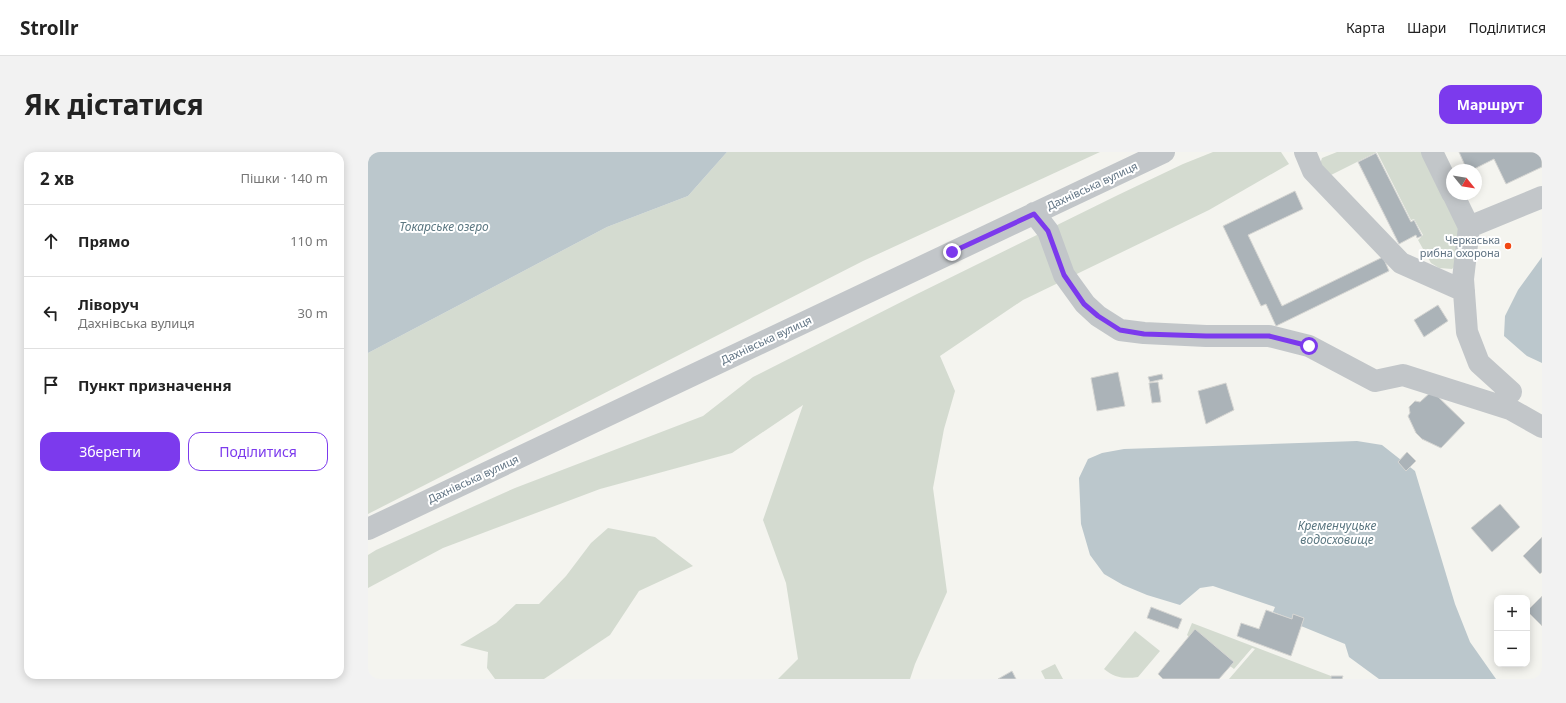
<!DOCTYPE html>
<html lang="uk">
<head>
<meta charset="utf-8">
<style>
  :root { --surface:#fff; --page:#f2f2f2; --text:#222; --muted:#767676; --line:#e0e0e0; --accent:#7c3aed }
  body { margin:0; font-family:"Noto Sans",sans-serif; background:var(--page); color:var(--text) }
  .controls { position:absolute; right:12px; bottom:12px; display:grid; overflow:hidden; border-radius:8px; box-shadow:0 2px 10px #0003 }
  .controls button { width:36px; height:36px; display:grid; place-items:center; padding:0; border:0; border-bottom:1px solid var(--line); background:var(--surface); color:var(--text); font:20px sans-serif }
  .compass { position:absolute; left:1078px; top:12px; width:36px; height:36px; border-radius:50%; background:var(--surface); box-shadow:0 2px 10px #0003; rotate:120deg }
  .stop { position:absolute; width:12px; height:12px; margin:-9px; border:3px solid #7c3aed; border-radius:50%; background:#fff }
  .stop.end { background:#7c3aed; border-color:#fff; box-shadow:0 1px 4px #0008 }
  .list { margin:0; padding:0; list-style:none }
  h2 { display:flex; justify-content:space-between; align-items:center; height:52px; margin:0; padding:0 16px; font-size:17px }
  h2 small { font-size:13px; font-weight:400; color:var(--muted) }
  .list li { display:grid; grid-template-columns:26px 1fr auto; gap:12px; align-items:center; box-sizing:border-box; height:72px; padding:0 16px; border-top:1px solid var(--line) }
  .list b { display:block; font-size:15px; white-space:nowrap }
  .list p { margin:0; font-size:13px; white-space:nowrap; color:var(--muted) }
  .list em { font-size:13px; font-style:normal; color:var(--muted) }
  .actions { display:flex; gap:8px; padding:12px 16px }
  .actions a { flex:1; padding:9px 0; border:1px solid var(--accent); border-radius:12px; text-align:center; font-size:14px; color:var(--accent) }
  .actions .main { background:var(--accent); color:#fff }
  .icon { flex:none; width:22px; height:22px; fill:none; stroke:currentColor; stroke-width:2; stroke-linecap:round; stroke-linejoin:round }
  .map { position:relative; flex:none; width:1174px; height:527px; overflow:hidden; border-radius:12px }
  header { display:flex; align-items:center; gap:24px; box-sizing:border-box; height:56px; padding:0 20px; background:var(--surface); border-bottom:1px solid var(--line) }
  header strong { font-size:19px }
  nav { display:flex; gap:22px; margin-inline-start:auto; font-size:14px }
  .intro { display:flex; align-items:center; justify-content:space-between; box-sizing:border-box; height:96px; padding:0 24px }
  h1 { margin:0; font-size:28px }
  .button { padding:10px 18px; border-radius:12px; background:var(--accent); color:#fff; font-size:14px; font-weight:700 }
  main { display:flex; gap:24px; padding:0 24px }
  aside { flex:1; background:var(--surface); border-radius:12px; box-shadow:0 2px 10px #0003 }
  .map>svg:first-child { display:block }
  .green { fill:#d4dbd0 }
  .water { fill:#bbc7cc }
  .building { fill:#abb3b8; stroke:#d5d5d2 }
  .lines { fill:none; stroke-linecap:round; stroke-linejoin:round }
  .minor { stroke:#c2c6c9; stroke-width:22 }
  .route { stroke:#7c3aed; stroke-width:5 }
  .poi-dot { fill:#f14712; stroke:#fff; stroke-width:1.5 }
  .labels { text-anchor:middle; stroke-width:4; stroke-linejoin:round; paint-order:stroke }
  .street-label { font-size:11px; fill:#607383; stroke:#fff }
  .poi-label { font-size:11px; fill:#607383; stroke:#fff; text-anchor:end }
  .water-label { font-size:12px; font-style:italic; fill:#5b7781; stroke:#fff }
</style>
</head>
<body>
<header>
<strong>Strollr</strong>
<nav><a>Карта</a><a>Шари</a><a>Поділитися</a></nav>
</header>
<div class="intro"><h1>Як дістатися</h1><a class="button">Маршрут</a></div>
<main>
<aside>
<h2>2 хв<small>Пішки · 140 m</small></h2>
<ul class="list">
<li><svg class="icon" aria-label="ahead" viewBox="0 0 24 24"><path d="M12 20V5M6 11l6-6 6 6"/></svg><div><b>Прямо</b></div><em>110 m</em></li>
<li><svg class="icon" aria-label="left" viewBox="0 0 24 24"><path d="M17 20v-9H6M10 6l-5 5 5 5"/></svg><div><b>Ліворуч</b><p>Дахнівська вулиця</p></div><em>30 m</em></li>
<li><svg class="icon" aria-label="arrive" viewBox="0 0 24 24"><path d="M6 21V4h12l-3 4 3 4H6"/></svg><div><b>Пункт призначення</b></div></li>
</ul>
<div class="actions"><a class="main">Зберегти</a><a>Поділитися</a></div>
</aside>
<div class="map">
<svg width="1174" height="527" viewBox="0 0 1174 527">
  <rect width="100%" height="100%" fill="#f4f4ef"/>
  <path class="green" d="M359,0H732L495,109L0,362V201L239,75L320,44Z
    M845,0H913L921,12L841,58L655,148L572,204L587,239L576,277L565,336L579,440L547,512L542,527H410L430,507L418,431L395,368L435,253L364,301L232,337L75,396L0,436V403L8,398L147,336L335,264L385,225L547,143L750,43L815,12Z
    M969,0H1009L961,24L952,12L954,6Z
    M1009,0H1054L1090,75L1091,88L1087,114L1084,117L1071,116L1063,111L1050,88L1055,83L1046,67L1043,68Z
    M240,376L287,385L325,414L271,439L242,483L176,527H127L119,516L120,500L92,493L128,471L148,452H171L198,424L223,391Z
    M824,471L963,524V527H861L887,497L884,496L866,517L862,514L866,510L827,478L821,485L819,483Z
    M767,479L792,499L770,525C756,527 747,526 736,517Z
    M687,512L695,527H677L673,519Z"/>
  <path class="water" d="M0,0H359L320,44L239,75L0,201Z
    M1174,105V211L1159,204L1136,184L1137,164L1150,138Z
    M989,289L1014,293L1047,319L1087,452L1102,490L1128,527H1011L981,505L977,492L933,474L936,466L925,462L924,467L905,460L907,455L845,434L832,436L812,453L779,443L755,433L736,422L722,403L713,372L711,326L720,307L734,301L756,297Z"/>
  <path class="building" d="M1091,0H1174V15L1138,32L1126,7L1104,18H1099Z
    M1008,1L1043,70L1046,68L1054,84L1049,86L1048,83L1031,92L990,10Z
    M927,39L935,57L880,83L914,154L1015,105L1021,119L908,174L898,152L893,154L855,74Z
    M1070,153L1080,169L1056,185L1046,168Z
    M750,220L757,254L729,259L723,226Z
    M794,222L795,227L782,230L780,225Z
    M790,230L793,250L784,251L781,231Z
    M858,231L866,258L838,272L830,239Z
    M1064,239L1097,271L1073,296L1054,287L1048,281L1040,264L1042,261L1041,255L1047,249L1052,250Z
    M1039,300L1048,309L1038,319L1030,310Z
    M1132,352L1152,375L1124,400L1103,376Z
    M1174,385V420L1172,422L1155,404Z
    M1174,444V474L1159,459Z
    M783,455L814,467L810,477L779,466Z
    M898,458L924,467L925,462L936,466L923,504L869,484L873,471L891,477Z
    M827,477L866,510L851,527H795L790,522Z
    M644,519L648,527H630Z
    M963,524H975L974,527H963Z"/>
  <g class="lines">
    <path class="minor" d="M937,0L945,19L1033,111L1096,139
      M1064,0L1084,41
      M1085,42L1101,75L1095,127L1099,180L1111,211L1143,240
      M666,61L680,79L696,123L717,152L730,164L752,178L776,181L838,184H901L941,194L1007,229L1035,223L1142,257L1174,275
      M1101,75L1174,45
      M0,377L796,0"/>
  </g>
  <g class="lines">
    <path class="route" d="M584,100L666,62L680,79L696,123L716,152L730,164L752,178L776,182L838,184H901L941,194"/>
  </g>
  <circle class="poi-dot" cx="1140" cy="94" r="4"/>
  <g class="labels">
    <g class="street-label">
      <text transform="translate(724 34) rotate(-25)" y="4">Дахнівська вулиця</text>
      <text transform="translate(398 188) rotate(-25)" y="4">Дахнівська вулиця</text>
      <text transform="translate(105 327) rotate(-25)" y="4">Дахнівська вулиця</text>
    </g>
    <g class="poi-label">
      <text x="1132" y="92">Черкаська<tspan x="1132" dy="13">рибна охорона</tspan></text>
    </g>
    <g class="water-label">
      <text x="76" y="79">Токарське озеро</text>
      <text x="969" y="378">Кременчуцьке<tspan x="969" dy="14">водосховище</tspan></text>
    </g>
  </g>
</svg>
<div class="controls">
<button>+</button>
<button>−</button>
</div>
<svg class="compass" viewBox="-18 -18 36 36"><path d="M0-13l5 13h-10z" fill="#e53935"/><path d="M0 13l5-13h-10z" fill="#767676"/></svg>
<div class="stop" style="left:941px;top:194px"></div>
<div class="stop end" style="left:584px;top:100px"></div>
</div>
</main>
</body>
</html>
